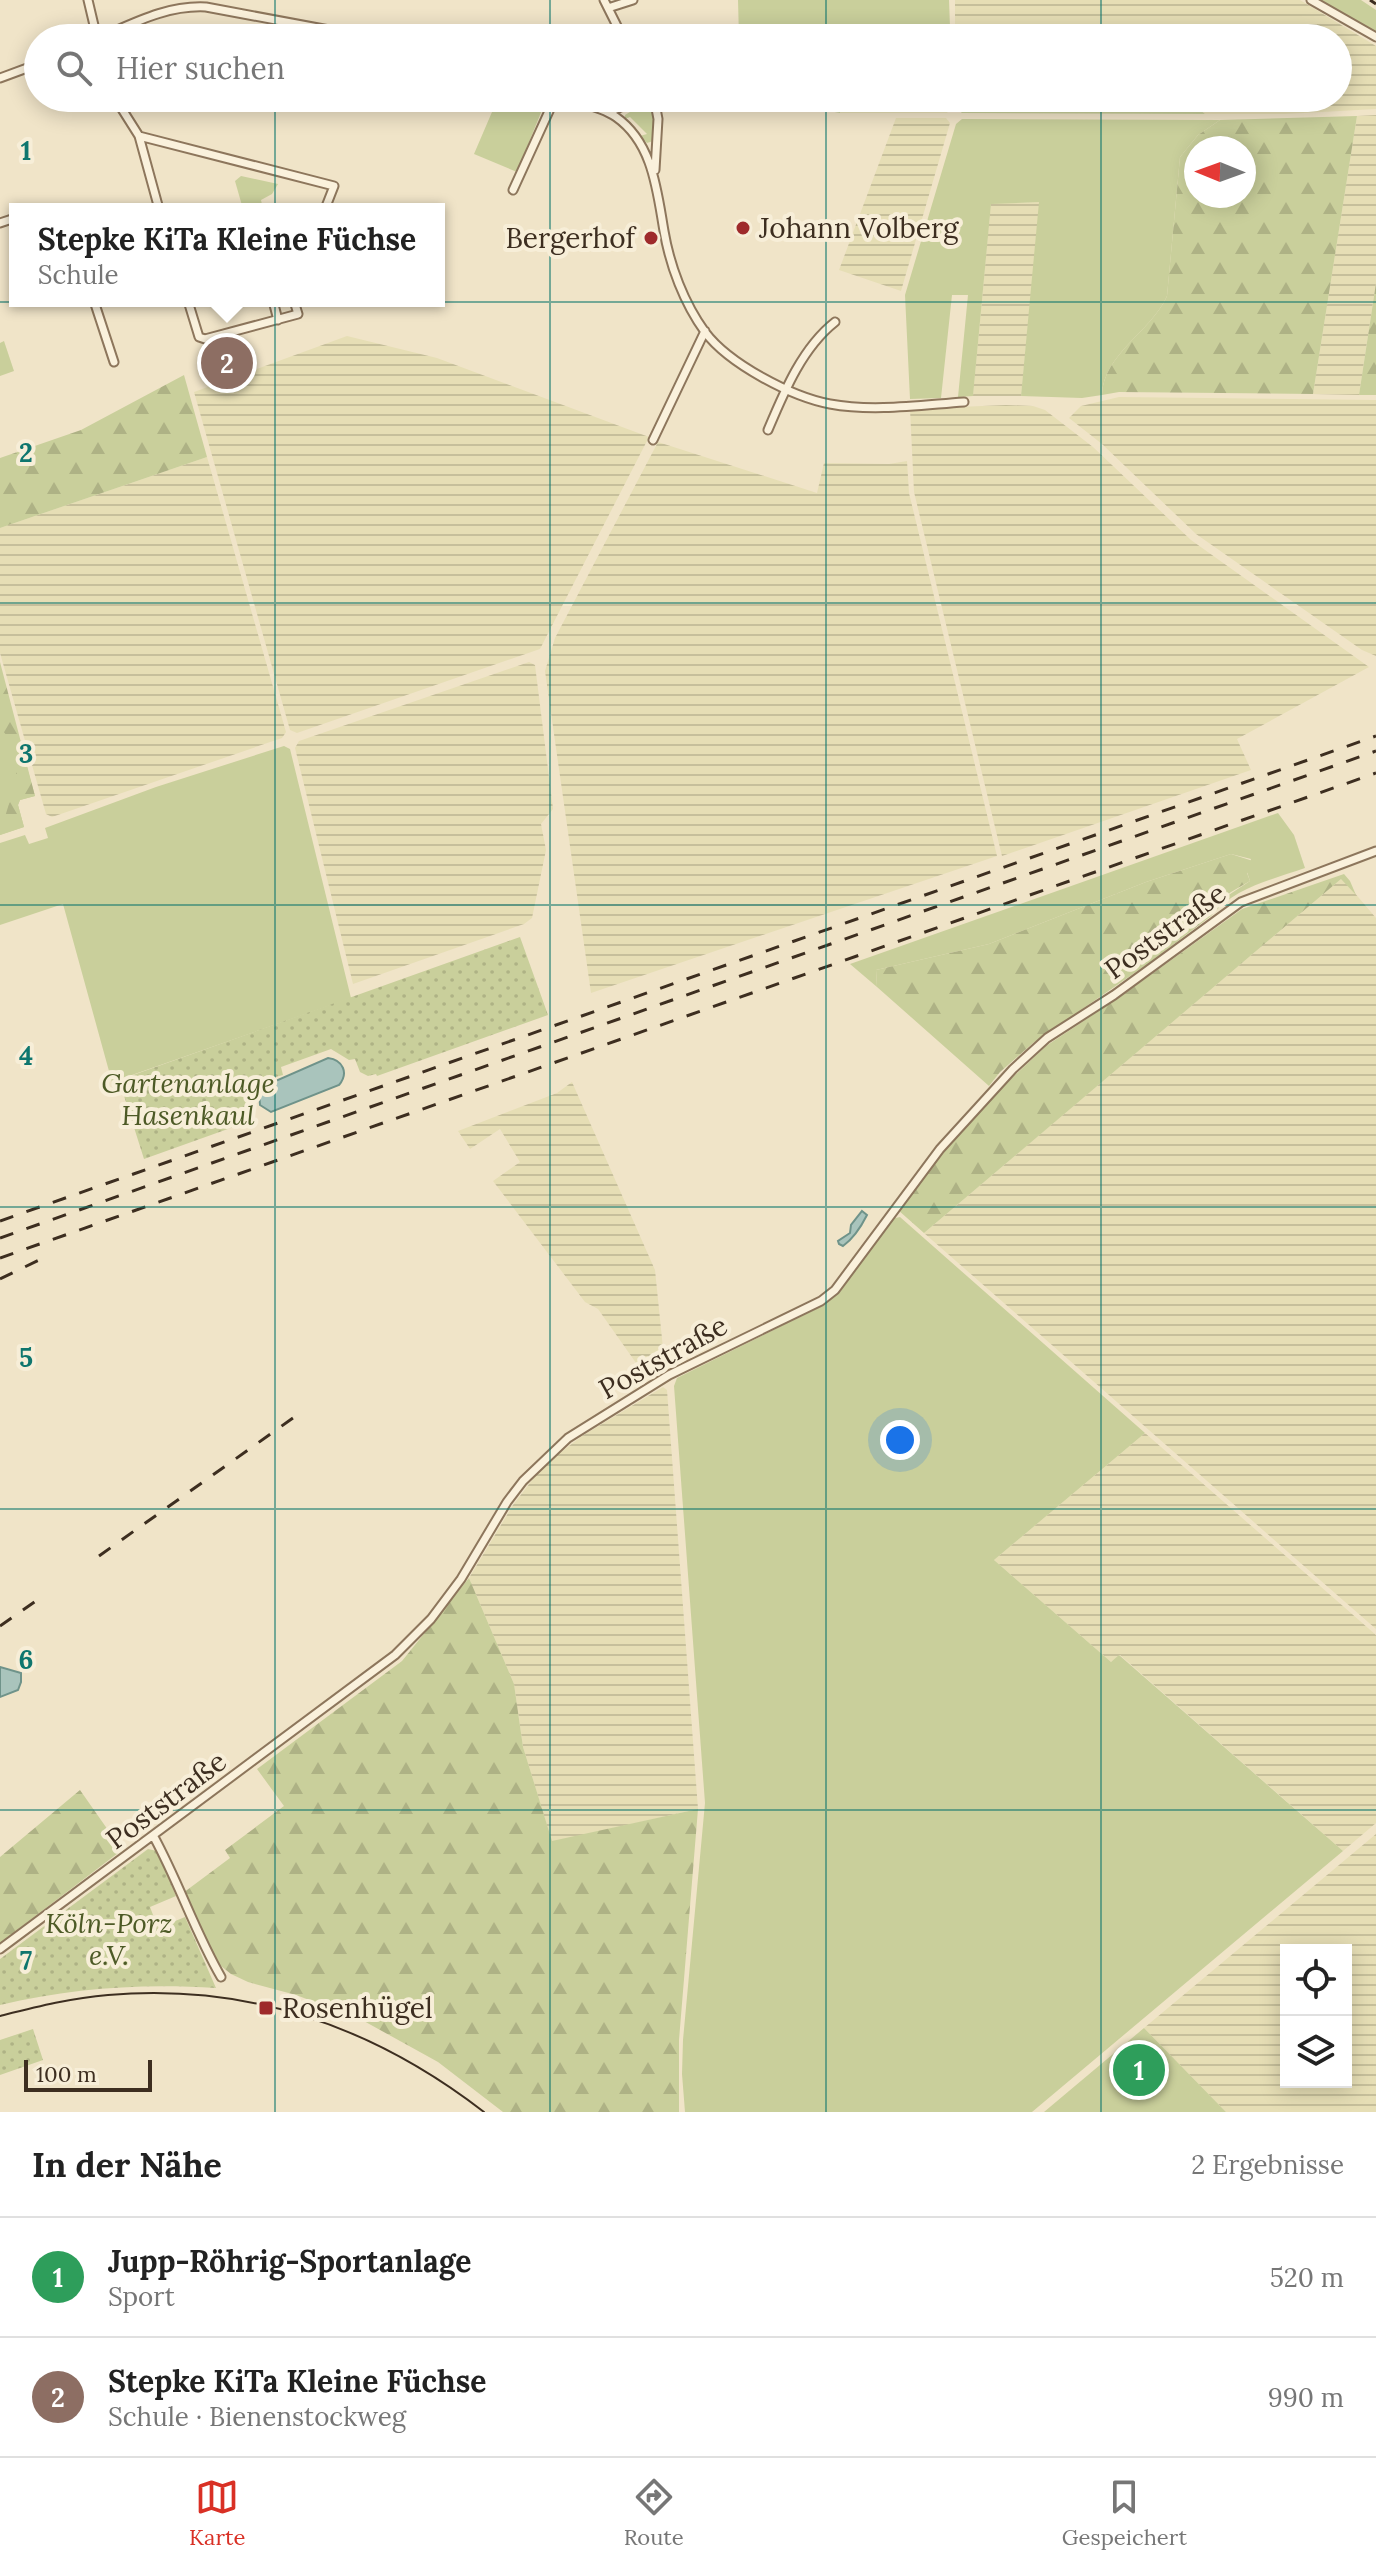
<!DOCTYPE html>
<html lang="de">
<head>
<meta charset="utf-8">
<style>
  :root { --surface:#fff; --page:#f6f6f6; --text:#222; --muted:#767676; --line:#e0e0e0; --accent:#d93025 }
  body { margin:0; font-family:Lora,serif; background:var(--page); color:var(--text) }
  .controls { position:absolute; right:24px; bottom:24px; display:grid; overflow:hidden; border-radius:0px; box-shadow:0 4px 20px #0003 }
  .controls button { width:72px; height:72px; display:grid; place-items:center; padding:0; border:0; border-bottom:2px solid var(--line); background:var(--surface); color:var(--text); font:40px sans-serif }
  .compass { position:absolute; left:1184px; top:136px; width:72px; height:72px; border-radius:50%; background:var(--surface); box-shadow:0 4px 20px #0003; rotate:271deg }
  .scale { position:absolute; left:24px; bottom:20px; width:128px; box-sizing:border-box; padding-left:8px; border:4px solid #3d2e20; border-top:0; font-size:22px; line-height:28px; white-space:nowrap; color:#3d2e20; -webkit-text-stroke:6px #f7eed8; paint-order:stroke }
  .you { position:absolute; left:900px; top:1440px; width:28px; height:28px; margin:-20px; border:6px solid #fff; border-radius:50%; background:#1a73e8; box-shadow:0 0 0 12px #1a73e833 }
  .badge { display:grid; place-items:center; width:52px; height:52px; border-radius:50%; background:var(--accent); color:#fff; font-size:26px; font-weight:700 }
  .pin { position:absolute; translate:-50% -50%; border:4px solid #fff; box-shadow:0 2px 8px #0006 }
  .popup { position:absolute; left:9px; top:203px; width:436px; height:104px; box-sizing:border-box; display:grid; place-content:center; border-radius:0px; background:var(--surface); filter:drop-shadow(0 2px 6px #0005); font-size:26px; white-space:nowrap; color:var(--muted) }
  .popup b { font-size:30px; color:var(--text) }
  .popup::after { content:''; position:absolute; left:50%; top:100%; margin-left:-16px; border:16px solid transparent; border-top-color:var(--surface) }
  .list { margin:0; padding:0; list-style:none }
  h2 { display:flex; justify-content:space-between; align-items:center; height:104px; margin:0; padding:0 32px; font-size:34px }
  h2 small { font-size:26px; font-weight:400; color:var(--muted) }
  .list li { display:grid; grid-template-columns:52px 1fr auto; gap:24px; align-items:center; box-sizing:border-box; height:120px; padding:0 32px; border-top:2px solid var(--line) }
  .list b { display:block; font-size:30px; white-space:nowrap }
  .list p { margin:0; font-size:26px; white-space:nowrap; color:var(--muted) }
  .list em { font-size:26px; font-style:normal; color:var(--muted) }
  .icon { flex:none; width:44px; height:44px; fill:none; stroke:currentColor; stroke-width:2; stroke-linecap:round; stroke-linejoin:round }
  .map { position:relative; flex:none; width:1376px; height:2112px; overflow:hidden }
  .search { position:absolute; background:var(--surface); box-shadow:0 4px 20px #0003; left:24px; right:24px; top:24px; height:88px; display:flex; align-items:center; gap:20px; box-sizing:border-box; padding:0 28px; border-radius:44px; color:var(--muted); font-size:30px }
  .sheet { height:344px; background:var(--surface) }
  nav { display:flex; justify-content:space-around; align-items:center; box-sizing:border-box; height:112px; border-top:2px solid var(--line); background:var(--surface); font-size:22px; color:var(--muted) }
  nav a { display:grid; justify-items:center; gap:4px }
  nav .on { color:var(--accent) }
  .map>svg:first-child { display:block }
  .farmland { fill:url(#farmland-rules); fill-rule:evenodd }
  .green { fill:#c9cf9b }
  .forest { fill:url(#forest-firs); fill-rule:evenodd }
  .garden { fill:url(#garden-dots) }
  .water { fill:#a9c4bc; stroke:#6f938a; stroke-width:2 }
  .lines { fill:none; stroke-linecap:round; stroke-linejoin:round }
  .street-casing { stroke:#8d765c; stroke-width:11 }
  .street { stroke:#faf1dc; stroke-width:7 }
  .tram { stroke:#3d2e20; stroke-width:2 }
  .rail { stroke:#3d2e20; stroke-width:3; stroke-dasharray:14 14; stroke-linecap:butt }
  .grid { fill:none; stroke:#0f766e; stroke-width:2; stroke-opacity:0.55 }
  .poi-dot { fill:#9e2a2b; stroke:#f7eed8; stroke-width:3 }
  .labels { text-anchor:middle; stroke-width:8; stroke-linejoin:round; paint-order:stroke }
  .poi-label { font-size:28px; fill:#3d2e20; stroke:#f7eed8; text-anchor:start }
  .street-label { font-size:28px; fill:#3d2e20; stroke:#f7eed8 }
  .park-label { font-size:28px; font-style:italic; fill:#4d5a26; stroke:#f7eed8 }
  .grid-label { font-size:26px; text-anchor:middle; font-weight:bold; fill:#0f766e; stroke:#f7eed8; stroke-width:8; stroke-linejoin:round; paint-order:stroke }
</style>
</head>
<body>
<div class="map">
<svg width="1376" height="2112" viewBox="0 0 1376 2112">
  <defs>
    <pattern id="farmland-rules" width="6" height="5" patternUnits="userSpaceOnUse" patternTransform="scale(2)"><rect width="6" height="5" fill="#e6deb5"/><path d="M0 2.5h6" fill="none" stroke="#c6bf9b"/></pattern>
    <pattern id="forest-firs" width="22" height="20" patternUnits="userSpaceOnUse" patternTransform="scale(2)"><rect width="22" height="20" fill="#c9cf9b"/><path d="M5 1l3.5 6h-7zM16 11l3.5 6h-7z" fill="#aeb285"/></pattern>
    <pattern id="garden-dots" width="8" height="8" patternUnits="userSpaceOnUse" patternTransform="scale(2)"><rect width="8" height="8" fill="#c9cf9b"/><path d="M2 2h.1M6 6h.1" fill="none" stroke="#aeb285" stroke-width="1.8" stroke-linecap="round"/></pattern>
  </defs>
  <rect width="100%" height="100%" fill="#f0e4c8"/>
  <path class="farmland" d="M955,0H1300L1376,46V109L1285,114H1205L1186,98H1338V38H968L955,32Z
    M841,27H950V38H841Z
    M840,98H951V108L947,113H840Z
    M1376,115V283L1359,395L1313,394L1357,116Z
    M896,118H946L950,123L901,291L839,270Z
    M1040,202L1021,396H973L991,203Z
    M347,336L437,358L649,437L540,649L297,733L290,730L194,392Z
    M1119,397L1376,400V656L1362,650L1196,534L1102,444L1069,418L1081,406Z
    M1006,405L1033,406L1045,410L1093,447L1191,540L1369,667L1237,739L1251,770L1002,856L914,492L910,409Z
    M658,442L817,493L824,463L889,464L907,461L909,493L997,856L591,993L545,671L555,638Z
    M207,457L286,732L282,738L52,817L46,814L0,653V528Z
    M529,662L535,665L553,809L541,824L546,850L532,918L524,924L353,984L295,748L299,741Z
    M1342,878L1376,918V1629L924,1233Z
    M572,1082L655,1270L665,1368L659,1376L653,1377L641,1370L598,1309L585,1302L493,1181L520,1162L500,1129L470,1149L458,1131L557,1093Z
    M663,1387L667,1390L698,1809L552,1842L523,1747L514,1684L469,1578L513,1505L543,1466L582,1436Z
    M1145,1433L1376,1635V1823L1343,1851L1120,1655L1111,1662L994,1560Z
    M1376,1834V2112H1226L1144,2028ZM1286,1950H1346V2082H1286Z"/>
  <path class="green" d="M738,0H949L950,27H842L841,38H739Z
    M1318,0H1361L1376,10V34Z
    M498,98H541L546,100L517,172L474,154Z
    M760,98H840V113Z
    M956,98H1186L1205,114L962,113L956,108Z
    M648,101L651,102C655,114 656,128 653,141L647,143L640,136L647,134L630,117L625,119V115Z
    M962,119L1220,120L1198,135L1180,157L1167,296C1152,331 1103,354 1102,395L1082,398L1021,396L1039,202L991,204L973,396L958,397L968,295H952L941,398L910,399L905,295L956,124Z
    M241,176L278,184L272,194L261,200L263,209H243L235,181Z
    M4,341L14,371L0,376V343Z
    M0,672L35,796L20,800L18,805L24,827L0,835Z
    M284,746L290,749L351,998L112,1082L63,904L0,925V843L25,835L29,844L48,838L45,828L156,787Z
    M1278,813L1294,835L1305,868C1271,880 1235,887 1211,916L1221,900L1250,881L1247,872L1251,859L1231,854L1146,882L989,944L876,970L877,987L850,964Z
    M900,1217L1145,1433L994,1560L1111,1662L1119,1655L1343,1851L1032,2112H685L682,2074L683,2040L705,1803L674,1386L677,1378L824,1305L840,1292L891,1219Z
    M1144,2028L1226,2112H1044Z"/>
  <path class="forest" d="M1357,116L1313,394L1119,392L1102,395C1103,354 1152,331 1167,296L1180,157L1198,135L1220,120ZM1196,148H1244V196H1196Z
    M1376,283V395H1359Z
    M184,375L207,457L0,528V458L81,430Z
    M0,662L35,796L20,800L18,805L24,827L0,835V822L4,820L16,781V760L10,740L0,727Z
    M1231,854L1253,861L1254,868L1247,873L1250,881L1231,892L1221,900L1211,916L1149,963L1033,1043L1000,1072L989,1086L877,987L876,970L989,944L1146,882Z
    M1344,874L1350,881L1356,895L1341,879L924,1233L898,1210L944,1152L997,1092L1046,1046L1124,994L1242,909Z
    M469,1578L514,1684L523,1747L552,1841L698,1809L679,2040V2112H503L438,2062L362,2020L296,1995L248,1982L231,1974L216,1962L183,1893L230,1858L225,1850L284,1806L257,1769L402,1661Z
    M80,1790L122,1850L0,1943V1857Z"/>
  <path class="garden" d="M520,937L548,1015L377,1076L376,1074L368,1076L360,1072L355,1059L349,1060L331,1049L281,1067L283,1075L268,1079L244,1092L253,1120L144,1159L119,1080Z
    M148,1849L157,1851L176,1896L150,1907L158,1928L185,1917L216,1988C143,1983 71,1988 0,2005V1959Z
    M33,2029L43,2060L0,2075V2040Z"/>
  <path class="water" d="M328,1058C343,1060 349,1073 339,1085L271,1112L260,1105L259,1092L264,1086Z
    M862,1211L867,1215C861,1227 854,1238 843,1246L839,1244L838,1241L850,1233L851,1225Z
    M0,1667L21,1673V1682L18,1690L0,1697Z"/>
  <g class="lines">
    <g class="street-casing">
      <path id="street" d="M88,0L97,38
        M604,0L623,38
        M1311,0L1376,37
        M608,8L633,0
        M99,38C134,23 167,5 206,7L372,38
        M0,78L38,64
        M108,98L109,103
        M115,98L139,136L159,209
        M565,98C581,103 602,107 616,117C653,143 657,191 664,231C670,266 684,303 705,332C729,364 792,397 830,404C873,412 921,405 964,402
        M654,98L658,119L655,170
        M609,112L642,98
        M139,136L334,186L325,209
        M513,190L555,98
        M42,209H47
        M0,223L15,218
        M94,301L114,362
        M188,301L199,337L205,339L298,314L294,301
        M273,301L278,320
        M768,430C784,392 802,348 835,322
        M653,440L705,331
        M154,1837C179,1883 195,1932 221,1977
        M0,1949L395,1655L431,1619L461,1579L507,1502L523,1481L568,1438L669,1375L821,1301L835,1290L940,1149L1013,1069L1047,1038L1114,995L1241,902L1376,851"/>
    </g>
    <use href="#street" class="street"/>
    <path class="tram" d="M0,2016C36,2007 71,1998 108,1995C248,1983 374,2027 484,2112"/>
    <path class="rail" d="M1370,0L1376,4
      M0,1221L1376,736
      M0,1238L1376,751
      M0,1258L1376,773
      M0,1279L41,1259
      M99,1556L300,1413
      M0,1626L40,1598"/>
  </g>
  <path class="grid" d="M275,0V38M550,0V38M826,0V38M1101,0V38M275,98V2112M550,98V2112M826,98V2112M1101,98V2112M0,302H1376M0,603H1376M0,905H1376M0,1207H1376M0,1509H1376M0,1810H1376"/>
  <g class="poi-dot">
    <circle cx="743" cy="228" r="8"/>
    <circle cx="651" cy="238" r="8"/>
    <rect x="258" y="2000" width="16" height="16" rx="4"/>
  </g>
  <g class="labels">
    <g class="poi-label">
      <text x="759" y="238">Johann Volberg</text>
      <text x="635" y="248" text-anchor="end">Bergerhof</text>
      <text x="282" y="2018">Rosenhügel</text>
    </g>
    <g class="street-label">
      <text transform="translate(1165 931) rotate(-36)" y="10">Poststraße</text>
      <text transform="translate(663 1357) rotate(-29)" y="10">Poststraße</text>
      <text transform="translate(166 1800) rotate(-37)" y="10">Poststraße</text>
    </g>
    <g class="park-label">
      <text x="188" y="1093">Gartenanlage<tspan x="188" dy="32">Hasenkaul</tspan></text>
      <text x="109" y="1933">Köln-Porz<tspan x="109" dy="32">e.V.</tspan></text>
    </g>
  </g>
  <g class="grid-label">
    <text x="26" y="160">1</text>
    <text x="26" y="462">2</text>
    <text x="26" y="763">3</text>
    <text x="26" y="1065">4</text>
    <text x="26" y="1367">5</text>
    <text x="26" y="1669">6</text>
    <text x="26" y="1970">7</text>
  </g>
</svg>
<div class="controls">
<button><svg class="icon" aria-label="locate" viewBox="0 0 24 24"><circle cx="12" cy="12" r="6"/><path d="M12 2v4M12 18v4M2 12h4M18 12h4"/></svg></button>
<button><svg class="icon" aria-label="layers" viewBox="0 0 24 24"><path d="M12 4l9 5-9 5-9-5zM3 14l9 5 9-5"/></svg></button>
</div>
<svg class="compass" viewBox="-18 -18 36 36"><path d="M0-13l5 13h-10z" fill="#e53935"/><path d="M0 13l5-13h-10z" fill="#767676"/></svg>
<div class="scale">100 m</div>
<div class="you"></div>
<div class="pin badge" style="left:1139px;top:2070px;background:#2e9e5b">1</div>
<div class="pin badge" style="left:227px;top:363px;background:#8d6e63">2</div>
<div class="popup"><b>Stepke KiTa Kleine Füchse</b>Schule</div>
<div class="search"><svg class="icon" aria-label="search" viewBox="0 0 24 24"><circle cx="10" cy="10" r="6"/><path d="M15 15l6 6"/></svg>Hier suchen</div>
</div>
<section class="sheet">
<h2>In der Nähe<small>2 Ergebnisse</small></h2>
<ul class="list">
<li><span class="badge" style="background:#2e9e5b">1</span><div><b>Jupp-Röhrig-Sportanlage</b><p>Sport</p></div><em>520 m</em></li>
<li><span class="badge" style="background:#8d6e63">2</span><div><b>Stepke KiTa Kleine Füchse</b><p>Schule · Bienenstockweg</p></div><em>990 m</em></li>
</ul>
</section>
<nav>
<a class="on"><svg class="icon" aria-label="map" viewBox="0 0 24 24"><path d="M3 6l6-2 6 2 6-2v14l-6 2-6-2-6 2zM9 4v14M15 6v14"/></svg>Karte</a>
<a><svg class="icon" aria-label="directions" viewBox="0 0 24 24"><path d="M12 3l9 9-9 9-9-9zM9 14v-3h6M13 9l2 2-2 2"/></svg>Route</a>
<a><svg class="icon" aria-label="saved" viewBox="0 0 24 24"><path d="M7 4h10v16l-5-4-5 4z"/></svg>Gespeichert</a>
</nav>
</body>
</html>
